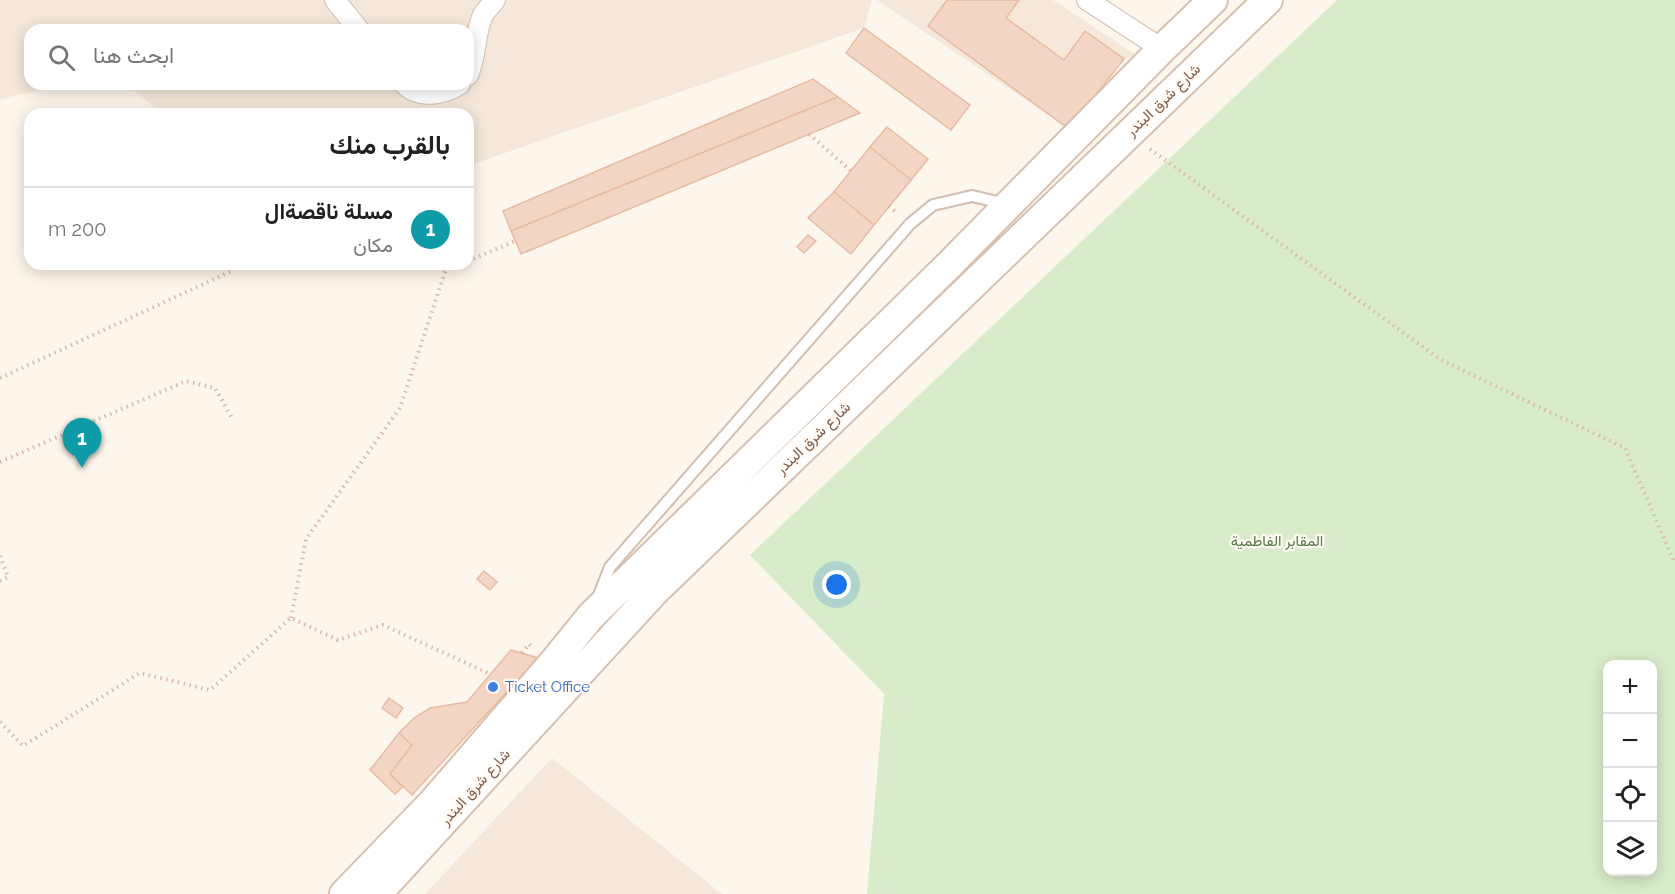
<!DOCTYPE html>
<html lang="ar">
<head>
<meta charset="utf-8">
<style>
  :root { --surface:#fff; --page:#f6f6f6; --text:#222; --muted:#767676; --line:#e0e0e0; --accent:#e76f51 }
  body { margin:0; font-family:Raleway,Vazirmatn,sans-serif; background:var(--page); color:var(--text); direction:rtl }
  .controls { position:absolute; right:18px; bottom:18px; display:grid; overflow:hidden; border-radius:12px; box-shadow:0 3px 15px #0003 }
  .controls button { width:54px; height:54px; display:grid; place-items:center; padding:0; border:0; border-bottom:2px solid var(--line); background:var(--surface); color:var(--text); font:30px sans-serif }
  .you { position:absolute; left:837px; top:585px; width:21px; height:21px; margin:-15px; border:4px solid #fff; border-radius:50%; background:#1a73e8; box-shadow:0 0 0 9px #1a73e833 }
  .badge { display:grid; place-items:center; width:39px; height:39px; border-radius:50%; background:var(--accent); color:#fff; font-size:20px; font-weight:700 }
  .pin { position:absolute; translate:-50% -50px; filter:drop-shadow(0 2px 3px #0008) }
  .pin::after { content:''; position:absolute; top:32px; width:21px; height:18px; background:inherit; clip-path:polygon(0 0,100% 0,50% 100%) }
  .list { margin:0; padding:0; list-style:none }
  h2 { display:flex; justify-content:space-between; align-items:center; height:78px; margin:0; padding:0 24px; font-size:26px }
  h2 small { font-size:20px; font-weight:400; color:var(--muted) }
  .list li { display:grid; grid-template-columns:39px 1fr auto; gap:18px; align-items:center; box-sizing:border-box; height:84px; padding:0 24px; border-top:2px solid var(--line) }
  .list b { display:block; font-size:22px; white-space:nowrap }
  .list p { margin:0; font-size:20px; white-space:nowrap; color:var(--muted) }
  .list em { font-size:20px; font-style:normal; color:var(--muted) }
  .icon { flex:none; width:33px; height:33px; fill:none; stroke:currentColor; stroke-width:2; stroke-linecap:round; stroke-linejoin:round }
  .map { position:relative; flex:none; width:1675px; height:894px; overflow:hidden; direction:ltr }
  .search { position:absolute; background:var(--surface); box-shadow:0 3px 15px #0003; left:24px; top:24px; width:450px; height:66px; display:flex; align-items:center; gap:15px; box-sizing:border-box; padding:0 21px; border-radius:18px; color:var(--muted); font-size:22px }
  .panel { position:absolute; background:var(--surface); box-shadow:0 3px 15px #0003; left:24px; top:108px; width:450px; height:162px; border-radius:18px; direction:rtl }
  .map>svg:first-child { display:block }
  .residential { fill:#f5e8da }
  .green { fill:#d8ecc9; fill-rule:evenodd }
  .building { fill:#f3d5c3; stroke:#e6bba3; stroke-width:1.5 }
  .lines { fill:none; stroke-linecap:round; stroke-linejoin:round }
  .service-casing { stroke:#d1beb0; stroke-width:14 }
  .minor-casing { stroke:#d1beb0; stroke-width:22 }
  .secondary-casing { stroke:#d6c0b0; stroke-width:32 }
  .path { stroke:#d9b8a5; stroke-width:4; stroke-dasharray:1.5 4.5; stroke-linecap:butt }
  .service { stroke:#fff; stroke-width:10 }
  .minor { stroke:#fff; stroke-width:20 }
  .secondary { stroke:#fff; stroke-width:28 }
  .shop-dot { fill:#3f7fe0; stroke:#fffaf3; stroke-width:2 }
  .labels { text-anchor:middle; stroke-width:4.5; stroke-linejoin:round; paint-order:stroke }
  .street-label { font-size:15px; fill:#7a5c4d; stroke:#fffaf3 }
  .park-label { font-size:15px; fill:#537a41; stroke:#fffaf3 }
  .shop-label { font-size:15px; fill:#366cbe; stroke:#fffaf3; text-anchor:start }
</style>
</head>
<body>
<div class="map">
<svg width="1675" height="894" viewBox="0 0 1675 894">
  <rect width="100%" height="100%" fill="#fdf6ec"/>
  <path class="residential" d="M0,0H872L864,28L468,166V114H162L127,84H468V30H30V84H69L0,99Z
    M877,0H1053L1136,55L1124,59L1069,129Z
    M552,758L722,894H425Z"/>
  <path class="green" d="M1337,0H1675V894H867L884,694L750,555ZM1608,664H1652V872H1608Z"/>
  <path class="building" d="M947,0H1019L1006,18L1064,60L1085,31L1124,59L1069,129L928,26Z
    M864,28L970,105L951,130L846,53Z
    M813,79L838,97L511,231L503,211Z
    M838,97L860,113L521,254L511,231Z
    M887,127L928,159L911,180L870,147Z
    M870,147L911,180L874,225L834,192Z
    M834,192L874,225L851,254L808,218Z
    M808,235L816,241L804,253L797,247Z
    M484,571L497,582L490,590L477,579Z
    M511,650L538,658L412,795L390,774L412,745L399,733L414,718L430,708L467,702Z
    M389,698L403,708L396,718L382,708Z
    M399,733L412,745L390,774L403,787L395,794L370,770Z"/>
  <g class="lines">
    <g class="service-casing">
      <path id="service" d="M599,595L610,567L910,224L933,205L972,196L1006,204"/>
    </g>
    <g class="minor-casing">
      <path id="minor" d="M335,0L359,30
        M1087,0L1162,49
        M468,75C477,56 474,34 483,15C486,10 491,5 495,0
        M404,84C419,99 444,95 460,84"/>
    </g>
    <g class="secondary-casing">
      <path id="secondary" d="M344,894L433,802L552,664L591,616L951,263L1162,49L1213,0
        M377,894L654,592L1268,0"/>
    </g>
    <path class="path" d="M809,134L851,171
      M1150,149L1441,360L1625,448L1675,564
      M889,206L898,214
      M468,261L515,241
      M0,378L234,270L233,264
      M0,462L186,381L215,388L232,418
      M0,556L8,577L0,581
      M291,618L306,539L400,408L446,269L460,264
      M522,653L529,644L533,648
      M0,722L23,746L140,673L210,690L291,618L338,640L383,625L490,674"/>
    <use href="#service" class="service"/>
    <use href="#minor" class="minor"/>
    <use href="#secondary" class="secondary"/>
  </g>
  <circle class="shop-dot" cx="493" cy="687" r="6"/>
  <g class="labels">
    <g class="street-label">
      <text transform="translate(1163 100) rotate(-44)" y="5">شارع شرق البندر</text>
      <text transform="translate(813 438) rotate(-44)" y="5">شارع شرق البندر</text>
      <text transform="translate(475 787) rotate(-48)" y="5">شارع شرق البندر</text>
    </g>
    <g class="park-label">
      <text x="1277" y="546">المقابر الفاطمية</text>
    </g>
    <g class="shop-label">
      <text x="505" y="692">Ticket Office</text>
    </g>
  </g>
</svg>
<div class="controls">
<button>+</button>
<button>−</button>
<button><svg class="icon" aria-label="locate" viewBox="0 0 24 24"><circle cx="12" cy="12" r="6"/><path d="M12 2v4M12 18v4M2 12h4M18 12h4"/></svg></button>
<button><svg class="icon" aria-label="layers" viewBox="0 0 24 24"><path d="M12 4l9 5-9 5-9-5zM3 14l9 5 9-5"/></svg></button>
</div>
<div class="you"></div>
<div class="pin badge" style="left:82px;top:468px;background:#0f9aa8">1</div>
<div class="search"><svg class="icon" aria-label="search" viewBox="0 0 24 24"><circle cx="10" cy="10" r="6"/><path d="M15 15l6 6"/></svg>ابحث هنا</div>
<section class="panel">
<h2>بالقرب منك<small></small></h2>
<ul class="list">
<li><span class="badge" style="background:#0f9aa8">1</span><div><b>مسلة ناقصةال</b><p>مكان</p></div><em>200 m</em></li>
</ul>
</section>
</div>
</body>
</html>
